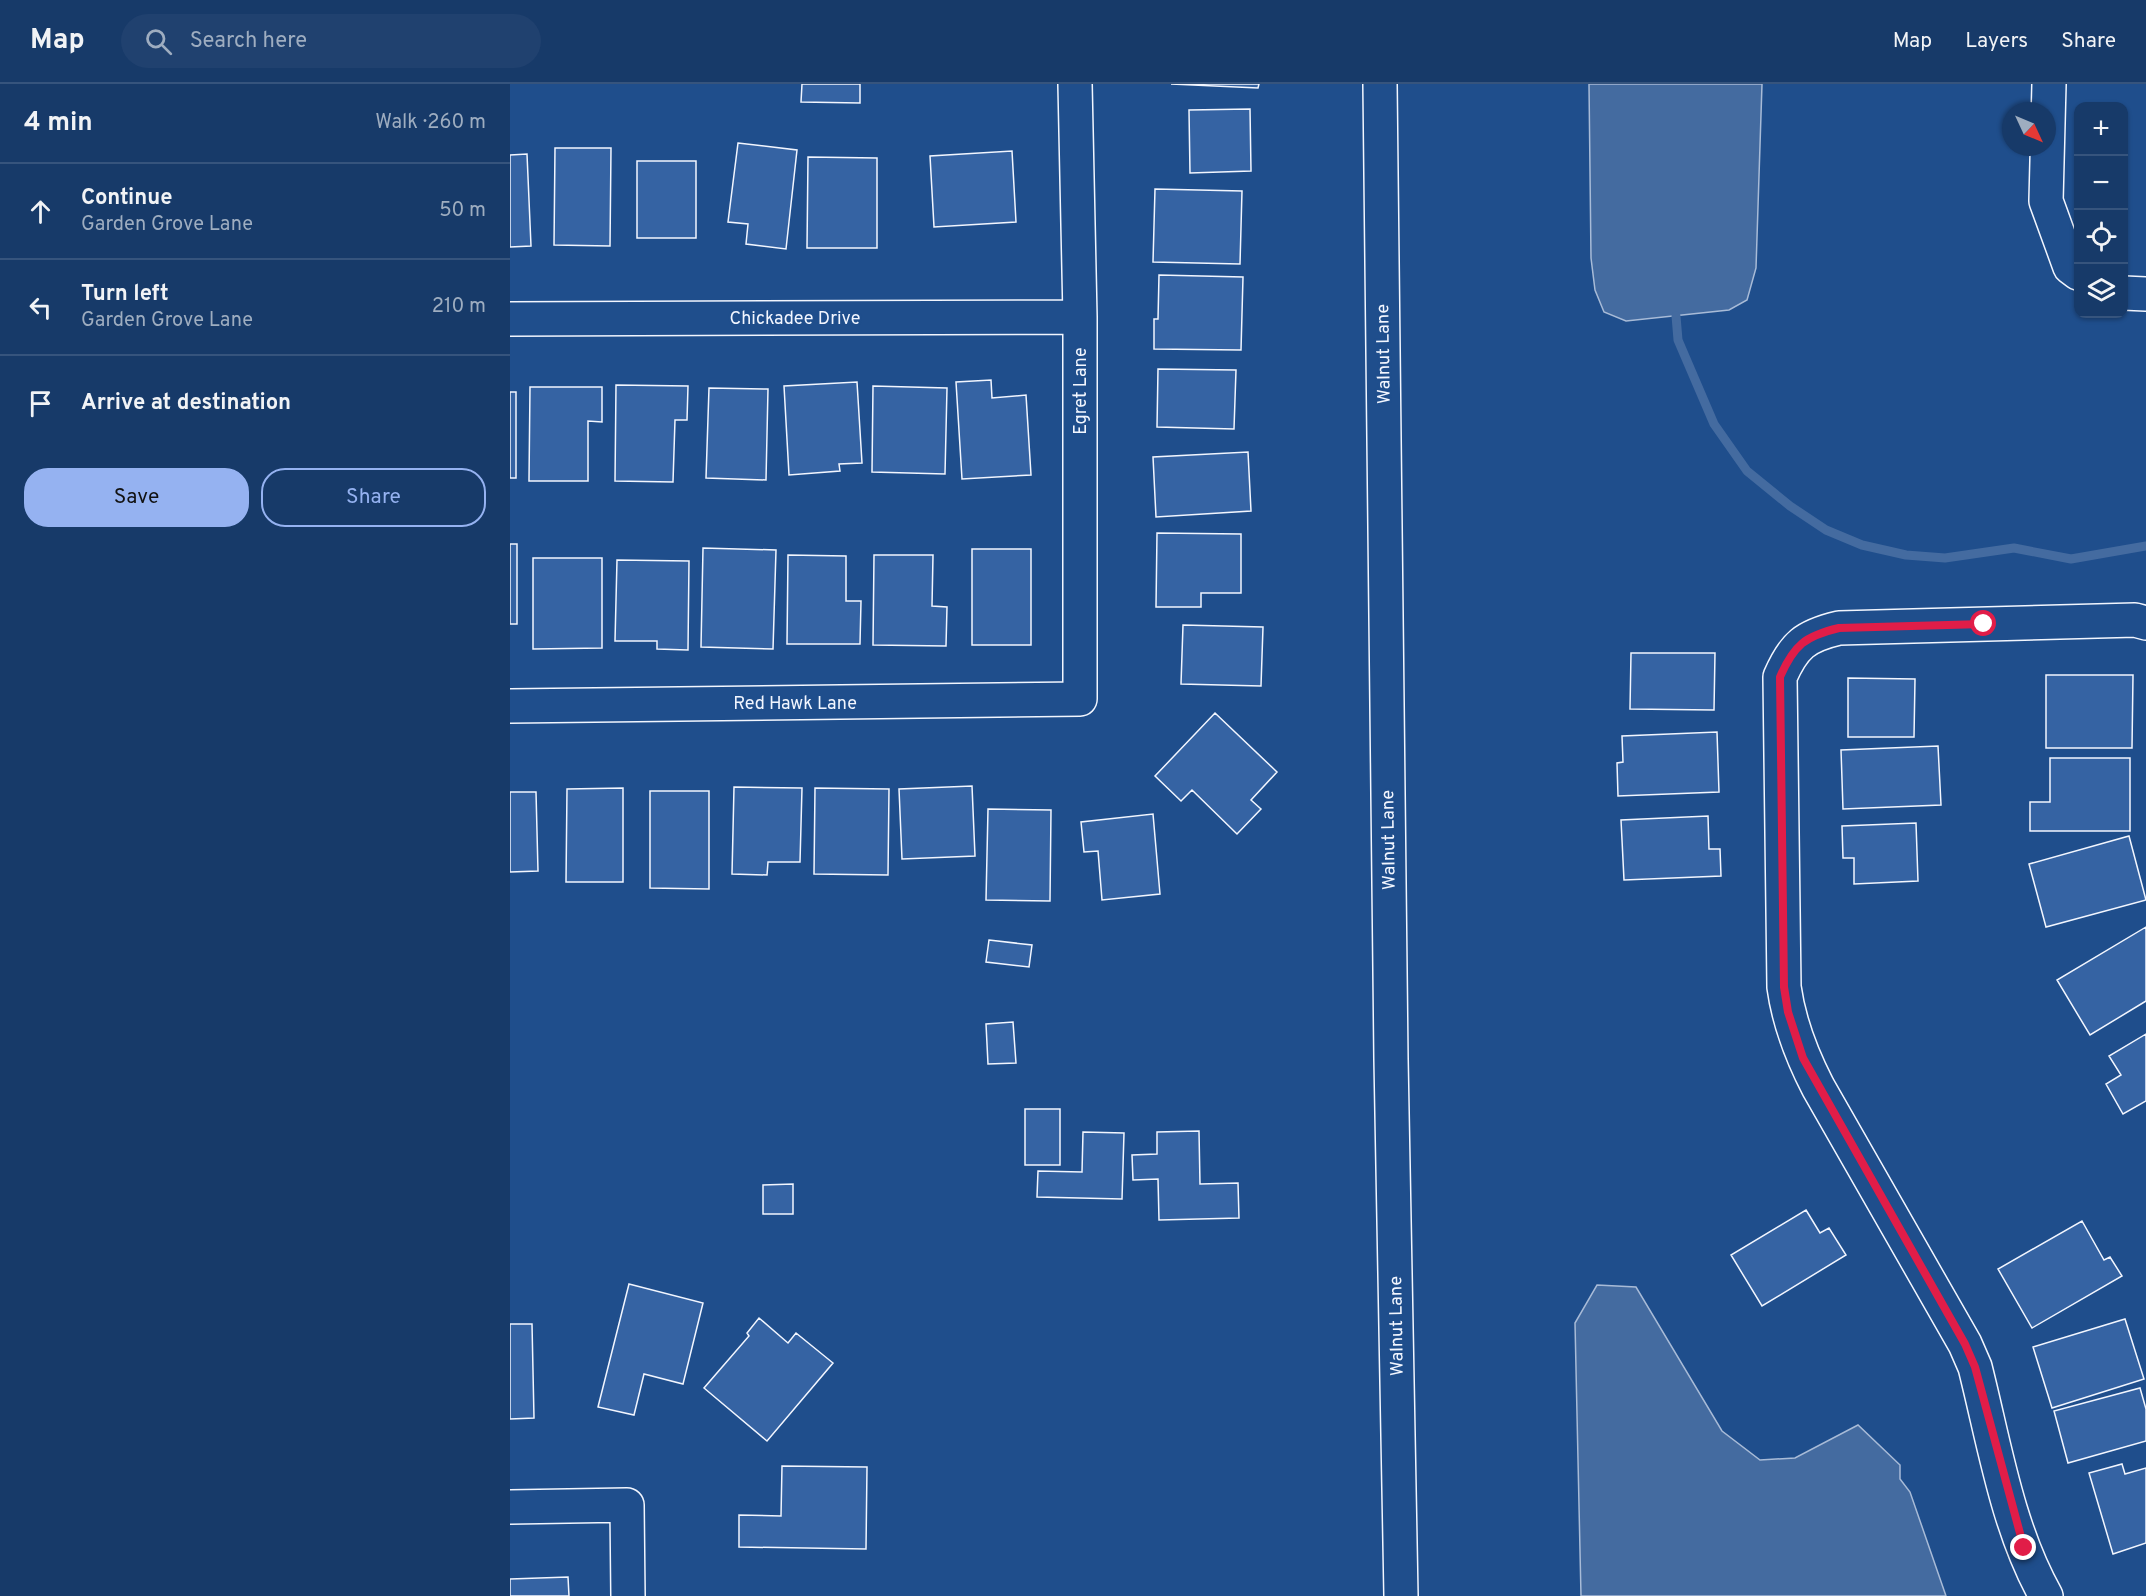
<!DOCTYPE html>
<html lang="en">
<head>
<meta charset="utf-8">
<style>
  :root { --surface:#173a69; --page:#20416f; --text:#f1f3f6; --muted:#9eadc0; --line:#36547d; --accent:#95b2f1 }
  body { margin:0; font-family:Overpass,sans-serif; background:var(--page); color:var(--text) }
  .controls { position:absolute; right:18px; top:18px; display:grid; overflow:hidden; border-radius:12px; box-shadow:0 2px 4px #0004 }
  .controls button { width:54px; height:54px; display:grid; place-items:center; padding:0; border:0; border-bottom:2px solid var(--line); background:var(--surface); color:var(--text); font:30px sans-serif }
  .compass { position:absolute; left:1492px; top:18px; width:54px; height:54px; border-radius:50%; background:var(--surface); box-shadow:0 2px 4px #0004; rotate:134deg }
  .stop { position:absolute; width:18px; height:18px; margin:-14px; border:4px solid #e11d48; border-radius:50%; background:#fff }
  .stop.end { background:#e11d48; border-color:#fff; box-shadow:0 2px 6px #0008 }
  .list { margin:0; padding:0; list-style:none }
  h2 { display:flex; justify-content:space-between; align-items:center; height:78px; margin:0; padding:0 24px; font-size:26px }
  h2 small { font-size:20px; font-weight:400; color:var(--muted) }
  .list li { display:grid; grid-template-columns:39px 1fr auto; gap:18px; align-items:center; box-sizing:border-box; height:96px; padding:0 24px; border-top:2px solid var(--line) }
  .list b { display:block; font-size:22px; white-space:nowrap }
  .list p { margin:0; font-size:20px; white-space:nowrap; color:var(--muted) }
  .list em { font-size:20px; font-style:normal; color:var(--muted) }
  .actions { display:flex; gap:12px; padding:18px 24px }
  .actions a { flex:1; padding:14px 0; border:2px solid var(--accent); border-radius:24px; text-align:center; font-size:21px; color:var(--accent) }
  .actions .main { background:var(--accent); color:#111 }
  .icon { flex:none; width:33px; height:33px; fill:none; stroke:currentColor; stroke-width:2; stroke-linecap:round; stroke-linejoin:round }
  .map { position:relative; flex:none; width:1636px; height:1512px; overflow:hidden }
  header { display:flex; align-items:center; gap:36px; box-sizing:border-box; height:84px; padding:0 30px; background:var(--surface); border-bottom:2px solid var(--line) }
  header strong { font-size:28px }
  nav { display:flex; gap:33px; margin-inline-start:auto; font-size:21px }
  .search { width:420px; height:54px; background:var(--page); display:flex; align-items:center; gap:15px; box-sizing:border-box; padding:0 21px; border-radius:33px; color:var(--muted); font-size:22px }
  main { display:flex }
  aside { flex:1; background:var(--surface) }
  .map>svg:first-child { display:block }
  .water { fill:#446ba0; stroke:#a8bbd7; stroke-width:1.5 }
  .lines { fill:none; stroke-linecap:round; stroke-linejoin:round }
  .stream { stroke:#446ba0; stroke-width:9 }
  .building { fill:#3563a3; stroke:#f2f6ff; stroke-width:1.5 }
  .minor-casing { stroke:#f2f6ff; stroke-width:36 }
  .major-casing { stroke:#f2f6ff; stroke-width:36 }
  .minor { stroke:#1f4e8c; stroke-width:33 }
  .major { stroke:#1f4e8c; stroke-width:33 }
  .route { stroke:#e11d48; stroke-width:8 }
  .labels { text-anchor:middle; stroke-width:4.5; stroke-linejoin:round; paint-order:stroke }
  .street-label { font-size:18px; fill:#f2f6ff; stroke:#1f4e8c }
</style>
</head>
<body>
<header>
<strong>Map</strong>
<div class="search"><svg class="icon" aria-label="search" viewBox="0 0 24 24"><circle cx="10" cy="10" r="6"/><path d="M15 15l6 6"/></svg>Search here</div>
<nav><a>Map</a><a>Layers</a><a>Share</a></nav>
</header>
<main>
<aside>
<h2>4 min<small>Walk · 260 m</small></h2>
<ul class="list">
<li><svg class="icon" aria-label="ahead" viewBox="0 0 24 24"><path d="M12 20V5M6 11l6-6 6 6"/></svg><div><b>Continue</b><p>Garden Grove Lane</p></div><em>50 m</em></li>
<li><svg class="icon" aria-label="left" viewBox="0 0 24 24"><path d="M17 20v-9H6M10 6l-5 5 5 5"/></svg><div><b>Turn left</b><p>Garden Grove Lane</p></div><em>210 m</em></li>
<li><svg class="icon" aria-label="arrive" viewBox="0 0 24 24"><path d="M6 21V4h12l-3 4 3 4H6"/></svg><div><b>Arrive at destination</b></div></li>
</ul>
<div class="actions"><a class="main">Save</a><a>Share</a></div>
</aside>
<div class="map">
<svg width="1636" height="1512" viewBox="0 0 1636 1512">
  <rect width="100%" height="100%" fill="#1f4e8c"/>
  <path class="water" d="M1079,0H1252L1246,184L1237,216L1219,226L1116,237L1094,228L1085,206L1081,174Z
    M1087,1201L1126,1203L1212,1347L1250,1376L1285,1374L1348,1341L1390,1381V1395L1400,1408L1436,1512H1071L1065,1239Z"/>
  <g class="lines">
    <path class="stream" d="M1166,232L1168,256L1204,340L1237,387L1280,422L1316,446L1352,461L1396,471L1435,474L1504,464L1561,475L1636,462"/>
  </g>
  <path class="building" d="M292,0H350V19L291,18Z
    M661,0H749L748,4Z
    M740,25L741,87L680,89L679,26Z
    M228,59L287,66L276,165L236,160L238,140L218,138Z
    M45,64H101L100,162L44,161Z
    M502,67L506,138L424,143L420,72Z
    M17,70L21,162L0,163V71Z
    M298,73L367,74V164H297Z
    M127,77H186V154H127Z
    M645,105L732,107L730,180L643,178Z
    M649,191L733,193L731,266L644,265V235H648Z
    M648,285L726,286L724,345L647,343Z
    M481,296L482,314L516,311L521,391L452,395L446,298Z
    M347,298L352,379L329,380L330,387L279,391L274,302Z
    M106,301L178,302L177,336H165L163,398L105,397Z
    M363,302L437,304L435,390L362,388Z
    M20,303H92V338L78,337V397H19Z
    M199,304L258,305L256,396L196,394Z
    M0,308H6V394H0Z
    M738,368L741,427L646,433L643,373Z
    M647,449L731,450V509H691V523H646Z
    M0,460H7V540H0Z
    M193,464L266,466L263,565L191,563Z
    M462,465H521V561H462Z
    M278,471L336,472V517H351L350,560H277Z
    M364,471H423L422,522L437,523L436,562L363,561Z
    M23,474H92V564L23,565Z
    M107,476L179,477L178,566L147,565V557H105Z
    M673,541L753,543L751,602L671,600Z
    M1121,569H1205L1204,626L1120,625Z
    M1536,591H1623L1622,664H1536Z
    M1338,594L1405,595L1404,653H1338Z
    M705,629L767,688L741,716L751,725L727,750L682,706L671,717L645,692Z
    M1207,648L1209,708L1108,712L1107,679L1113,678L1112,652Z
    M1428,662L1431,721L1333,725L1331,666Z
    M1540,674H1620V747H1520V718H1540Z
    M462,702L465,772L392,775L389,705Z
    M224,703L292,704L290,778H258L257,791L222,790Z
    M113,704V798H56L57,705Z
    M305,704L379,705L378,791L304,790Z
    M140,707H199V805L140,804Z
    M0,708H26L28,787L0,788Z
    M478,725L541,726L540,817L476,816Z
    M643,730L650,810L592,816L588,767L574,768L571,738Z
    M1198,732L1199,765H1210L1211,792L1114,796L1111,736Z
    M1406,739L1408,797L1344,800V774H1333L1332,742Z
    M1619,752L1636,816L1536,843L1519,780Z
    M1636,843V917L1580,951L1547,896Z
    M479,856L522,861L519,883L476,878Z
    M503,938L506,979L478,980L476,940Z
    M1636,950V1017L1613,1030L1596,1000L1611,991L1599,972Z
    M515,1025H550V1081H515Z
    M689,1047L690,1100L728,1099L729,1134L649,1136L648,1095L623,1096L622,1071L647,1070V1048Z
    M573,1048L614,1049L612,1115L527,1113L528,1087L572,1088Z
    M283,1100V1130H253V1101Z
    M1296,1126L1310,1149L1319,1144L1336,1171L1252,1222L1221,1171Z
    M1572,1137L1594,1176L1600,1173L1612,1192L1522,1244L1488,1185Z
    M119,1200L193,1219L173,1300L134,1290L124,1331L88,1323Z
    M249,1234L278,1259L286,1249L323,1279L257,1357L194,1304L239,1252L237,1249Z
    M1615,1235L1634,1295L1542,1324L1523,1263Z
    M0,1240H22L24,1334L0,1335Z
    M1630,1304L1636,1325V1357L1558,1379L1544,1327Z
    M1612,1380L1615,1390L1636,1384V1459L1603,1470L1579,1389Z
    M272,1382L357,1383L356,1465L229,1463V1431L271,1432Z
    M58,1493L59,1512H0V1495Z"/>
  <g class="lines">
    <g class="minor-casing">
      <path id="minor" d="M1539,0L1536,117L1560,183L1568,189
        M1614,209L1636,210
        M0,235L570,233
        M0,622L570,615V233L565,0
        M0,1423L117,1421L118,1512
        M1536,1512C1497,1443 1484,1358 1465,1283L1455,1260L1308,1003C1291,970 1279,939 1274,903L1270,593C1284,561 1295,552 1329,544L1625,536L1636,539"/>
    </g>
    <g class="major-casing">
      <path id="major" d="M870,0L881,975L891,1512"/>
    </g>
    <use href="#minor" class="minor"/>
    <use href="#major" class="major"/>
  </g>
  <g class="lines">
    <path class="route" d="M1474,540L1329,544C1295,552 1284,561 1270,593L1274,903L1278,928L1293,974L1455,1260L1465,1283L1514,1464"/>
  </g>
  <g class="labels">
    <g class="street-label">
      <text x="285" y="240">Chickadee Drive</text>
      <text transform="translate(873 270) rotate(-91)" y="6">Walnut Lane</text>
      <text transform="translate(570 307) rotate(-90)" y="6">Egret Lane</text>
      <text x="285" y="625">Red Hawk Lane</text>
      <text transform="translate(878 756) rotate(-91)" y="6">Walnut Lane</text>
      <text transform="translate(886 1242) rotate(-91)" y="6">Walnut Lane</text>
    </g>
  </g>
</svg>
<div class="controls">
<button>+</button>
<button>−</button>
<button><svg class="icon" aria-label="locate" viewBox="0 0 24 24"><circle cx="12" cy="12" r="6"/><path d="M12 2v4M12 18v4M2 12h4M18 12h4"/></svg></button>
<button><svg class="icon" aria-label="layers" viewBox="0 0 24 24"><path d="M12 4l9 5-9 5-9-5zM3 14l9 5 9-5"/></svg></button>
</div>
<svg class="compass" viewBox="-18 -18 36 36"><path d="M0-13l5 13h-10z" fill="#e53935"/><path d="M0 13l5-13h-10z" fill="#9eadc0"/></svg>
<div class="stop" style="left:1474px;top:540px"></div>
<div class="stop end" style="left:1514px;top:1464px"></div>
</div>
</main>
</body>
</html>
